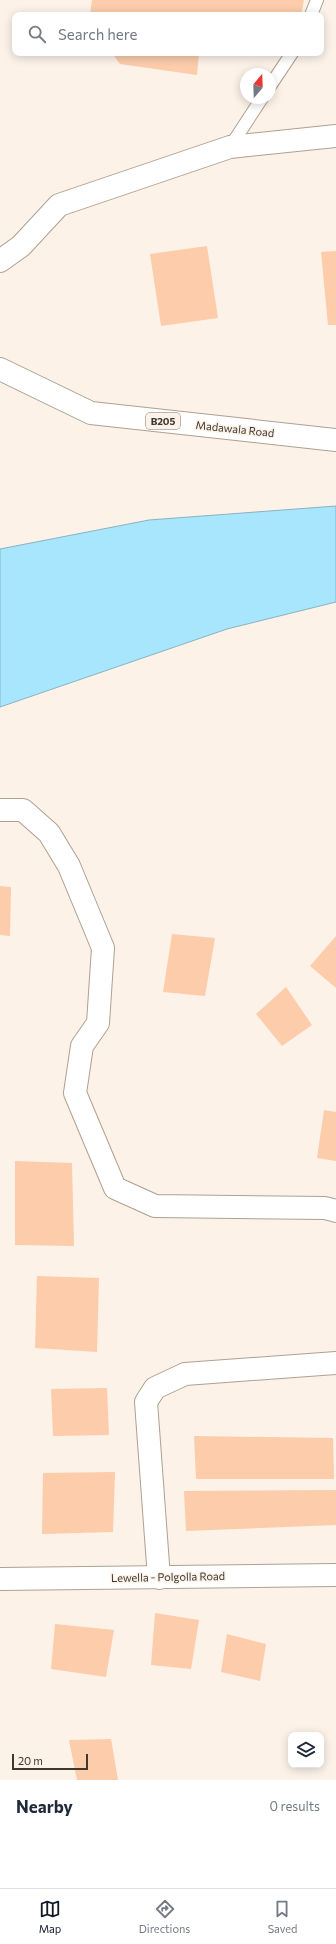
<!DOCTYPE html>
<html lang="en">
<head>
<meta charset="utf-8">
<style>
  :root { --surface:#fff; --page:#f6f6f7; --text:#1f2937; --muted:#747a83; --line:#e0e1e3; --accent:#111827 }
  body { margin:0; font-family:Commissioner,sans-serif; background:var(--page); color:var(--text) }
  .controls { position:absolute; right:12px; bottom:12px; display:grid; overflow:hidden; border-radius:8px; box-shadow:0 2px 10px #0003 }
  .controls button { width:36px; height:36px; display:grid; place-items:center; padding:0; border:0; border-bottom:1px solid var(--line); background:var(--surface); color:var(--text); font:20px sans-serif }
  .compass { position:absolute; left:240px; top:68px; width:36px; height:36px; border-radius:50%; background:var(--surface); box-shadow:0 2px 10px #0003; rotate:19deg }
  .scale { position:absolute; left:12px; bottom:10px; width:76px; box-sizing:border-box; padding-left:4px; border:2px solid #3e3831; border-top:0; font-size:11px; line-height:14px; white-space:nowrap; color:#3e3831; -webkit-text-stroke:3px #fcf2e8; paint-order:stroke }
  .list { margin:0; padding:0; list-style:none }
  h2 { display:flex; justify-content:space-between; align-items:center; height:52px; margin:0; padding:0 16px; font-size:17px }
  h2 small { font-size:13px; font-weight:400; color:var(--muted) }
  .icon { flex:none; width:22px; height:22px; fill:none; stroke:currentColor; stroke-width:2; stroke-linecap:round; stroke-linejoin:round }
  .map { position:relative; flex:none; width:336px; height:1780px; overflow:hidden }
  .search { position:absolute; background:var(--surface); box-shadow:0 2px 10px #0003; left:12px; right:12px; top:12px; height:44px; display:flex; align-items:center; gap:10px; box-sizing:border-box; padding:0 14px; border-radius:8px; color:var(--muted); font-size:15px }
  .sheet { height:108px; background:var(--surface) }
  nav { display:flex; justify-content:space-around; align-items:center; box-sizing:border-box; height:56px; border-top:1px solid var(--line); background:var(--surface); font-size:11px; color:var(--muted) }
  nav a { display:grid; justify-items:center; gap:2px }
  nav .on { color:var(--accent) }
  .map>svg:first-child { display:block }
  .water { fill:#a8e6fd; stroke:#88b2c0 }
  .building { fill:#fcccab }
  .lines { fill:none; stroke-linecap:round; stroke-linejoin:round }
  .service-casing { stroke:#afa090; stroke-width:14 }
  .minor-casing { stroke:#afa090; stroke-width:24 }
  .tertiary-casing { stroke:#afa090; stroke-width:24 }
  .primary-casing { stroke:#afa090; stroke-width:24 }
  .service { stroke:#fff; stroke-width:12 }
  .minor { stroke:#fff; stroke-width:22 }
  .tertiary { stroke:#fff; stroke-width:22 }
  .primary { stroke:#fff; stroke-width:22 }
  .labels { text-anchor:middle; stroke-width:3; stroke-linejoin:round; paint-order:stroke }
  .shield { fill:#fcf2e8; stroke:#777068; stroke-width:1 }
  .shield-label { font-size:10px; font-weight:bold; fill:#3e3831 }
  .street-label { font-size:11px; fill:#3e3831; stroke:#fcf2e8 }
</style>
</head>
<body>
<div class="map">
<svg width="336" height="1780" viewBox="0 0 336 1780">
  <rect width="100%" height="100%" fill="#fcf2e8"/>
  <path class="water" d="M336,506V602L227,629L0,707V549L149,520Z"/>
  <path class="building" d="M92,0H304L301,15H90Z
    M112,53H199L197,75L120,64Z
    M207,246L218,318L161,326L150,254Z
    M336,251V325H328L321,252Z
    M0,886L11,887L10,936L0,935Z
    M172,934L215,938L205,996L163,992Z
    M336,936V988L310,966Z
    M286,987L312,1025L282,1046L256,1014Z
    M324,1110L336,1112V1161L317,1158Z
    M15,1161L72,1163L74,1246L15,1245Z
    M37,1276L99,1278L97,1352L35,1348Z
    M107,1388L109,1435L53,1436L51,1389Z
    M194,1436L333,1438L334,1479H196Z
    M115,1472L113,1532L42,1534L43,1473Z
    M336,1490V1525L186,1531L184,1491Z
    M155,1613L199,1620L191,1669L151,1665Z
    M55,1624L114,1630L106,1677L51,1669Z
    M227,1634L266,1644L260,1681L221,1672Z
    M111,1739L118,1780H77L69,1740Z"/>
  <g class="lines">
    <g class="service-casing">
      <path id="service" d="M311,15L317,0
        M270,86L292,53
        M230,147L262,98"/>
    </g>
    <g class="minor-casing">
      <path id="minor" d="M0,261L21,246L59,205L230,147L336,136
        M0,810H23L49,833L69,866L103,948L98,1023L82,1046L75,1093L115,1188L155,1206L325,1208L336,1211
        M159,1578L146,1402L155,1388L185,1374L336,1363"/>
    </g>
    <g class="tertiary-casing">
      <path id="tertiary" d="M0,1579L336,1575"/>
    </g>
    <g class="primary-casing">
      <path id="primary" d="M0,369L91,413L336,440"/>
    </g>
    <use href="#service" class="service"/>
    <use href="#minor" class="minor"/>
    <use href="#tertiary" class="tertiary"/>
    <use href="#primary" class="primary"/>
  </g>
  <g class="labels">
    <rect class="shield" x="146" y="413" width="34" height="16" rx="3"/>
    <g class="shield-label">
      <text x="163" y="425">B205</text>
    </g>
    <g class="street-label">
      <text transform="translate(235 429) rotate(6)" y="4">Madawala Road</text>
      <text transform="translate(168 1577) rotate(-1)" y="4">Lewella - Polgolla Road</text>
    </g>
  </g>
</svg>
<div class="controls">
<button><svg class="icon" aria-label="layers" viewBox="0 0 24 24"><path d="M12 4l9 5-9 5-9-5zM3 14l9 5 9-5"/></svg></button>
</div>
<svg class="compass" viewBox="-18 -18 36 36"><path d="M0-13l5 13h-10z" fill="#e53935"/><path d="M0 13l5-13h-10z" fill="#747a83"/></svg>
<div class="scale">20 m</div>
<div class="search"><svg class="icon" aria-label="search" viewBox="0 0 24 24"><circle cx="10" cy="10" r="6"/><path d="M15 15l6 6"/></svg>Search here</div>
</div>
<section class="sheet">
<h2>Nearby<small>0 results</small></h2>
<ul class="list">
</ul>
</section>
<nav>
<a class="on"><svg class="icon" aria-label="map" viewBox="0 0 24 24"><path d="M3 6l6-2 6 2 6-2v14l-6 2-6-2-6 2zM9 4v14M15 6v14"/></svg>Map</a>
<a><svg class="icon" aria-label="directions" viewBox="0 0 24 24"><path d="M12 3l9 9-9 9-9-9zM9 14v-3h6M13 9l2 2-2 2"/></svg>Directions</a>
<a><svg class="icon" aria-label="saved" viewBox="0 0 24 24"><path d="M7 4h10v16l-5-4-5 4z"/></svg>Saved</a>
</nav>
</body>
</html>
